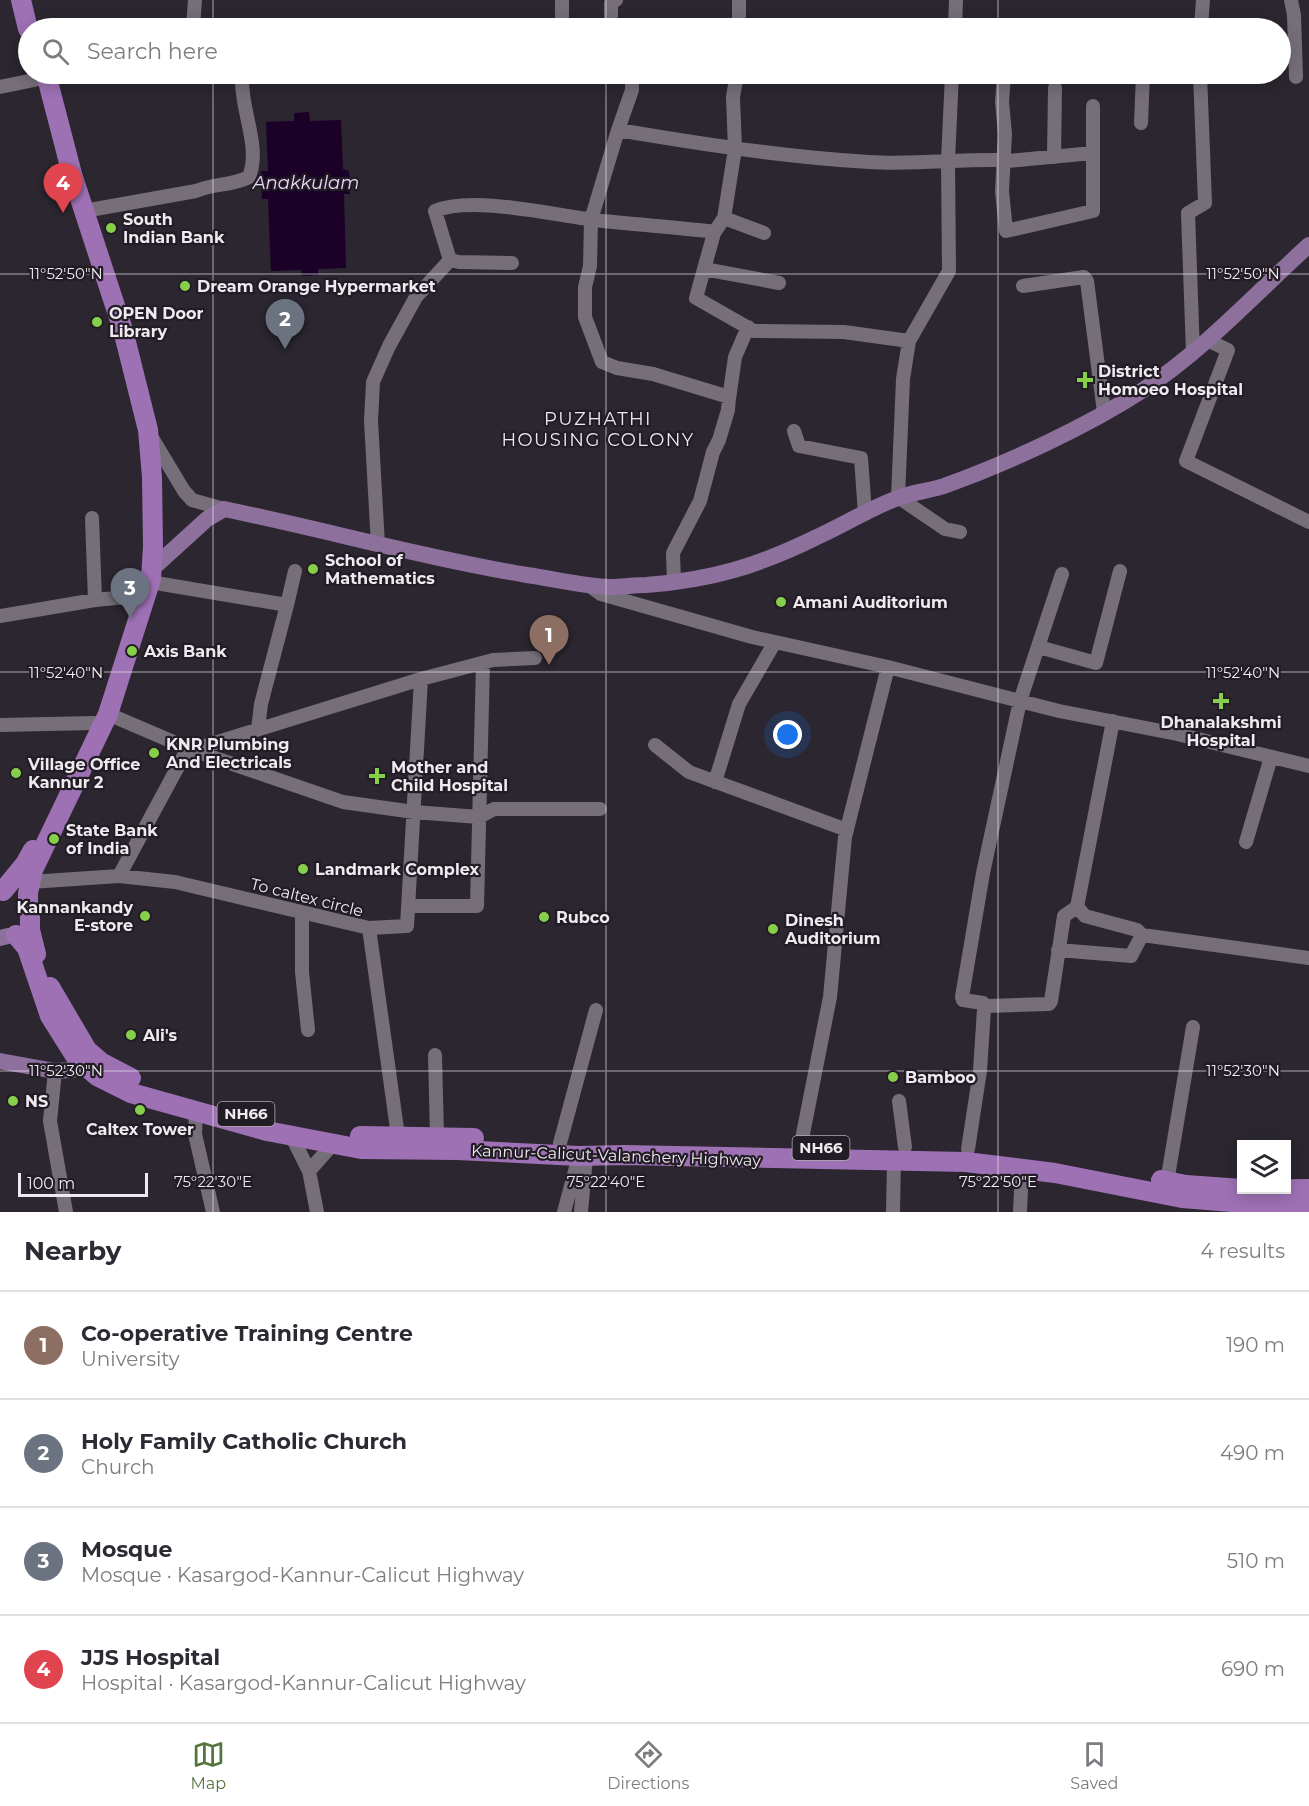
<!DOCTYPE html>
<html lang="en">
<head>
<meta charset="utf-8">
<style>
  :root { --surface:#fff; --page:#f7f7f7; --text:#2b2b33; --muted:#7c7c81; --line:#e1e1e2; --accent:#54753e }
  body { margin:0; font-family:Montserrat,sans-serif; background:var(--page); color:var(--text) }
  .controls { position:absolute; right:18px; bottom:18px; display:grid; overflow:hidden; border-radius:0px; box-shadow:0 3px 15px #0003 }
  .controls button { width:54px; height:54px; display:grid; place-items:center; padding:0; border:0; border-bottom:2px solid var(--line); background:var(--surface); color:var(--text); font:30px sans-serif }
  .scale { position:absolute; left:18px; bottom:15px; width:130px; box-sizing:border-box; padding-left:6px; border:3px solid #eeeaf0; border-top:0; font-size:16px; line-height:21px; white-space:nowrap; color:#eeeaf0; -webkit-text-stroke:4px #221c25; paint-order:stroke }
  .you { position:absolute; left:788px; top:735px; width:21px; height:21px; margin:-15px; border:4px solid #fff; border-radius:50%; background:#1a73e8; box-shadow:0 0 0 9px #1a73e833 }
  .badge { display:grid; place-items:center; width:39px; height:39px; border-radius:50%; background:var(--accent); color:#fff; font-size:20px; font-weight:700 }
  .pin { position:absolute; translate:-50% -50px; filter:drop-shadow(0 2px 3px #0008) }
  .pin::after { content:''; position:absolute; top:32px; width:21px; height:18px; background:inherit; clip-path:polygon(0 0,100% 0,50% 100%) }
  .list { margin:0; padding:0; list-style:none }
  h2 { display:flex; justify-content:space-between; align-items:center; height:78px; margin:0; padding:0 24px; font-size:26px }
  h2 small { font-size:20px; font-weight:400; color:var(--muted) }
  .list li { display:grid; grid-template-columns:39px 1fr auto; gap:18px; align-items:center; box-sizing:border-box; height:108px; padding:0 24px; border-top:2px solid var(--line) }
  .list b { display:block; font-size:22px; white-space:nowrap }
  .list p { margin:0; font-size:20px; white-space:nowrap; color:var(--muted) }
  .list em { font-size:20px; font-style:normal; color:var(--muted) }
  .icon { flex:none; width:33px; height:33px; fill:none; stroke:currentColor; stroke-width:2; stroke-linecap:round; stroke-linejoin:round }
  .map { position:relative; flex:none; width:1309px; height:1212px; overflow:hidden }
  .search { position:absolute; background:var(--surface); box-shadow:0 3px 15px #0003; left:18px; right:18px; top:18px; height:66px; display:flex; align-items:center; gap:15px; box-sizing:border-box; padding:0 21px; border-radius:33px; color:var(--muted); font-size:22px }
  .sheet { height:510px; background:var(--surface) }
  nav { display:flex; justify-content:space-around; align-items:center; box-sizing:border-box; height:84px; border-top:2px solid var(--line); background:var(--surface); font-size:16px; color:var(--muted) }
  nav a { display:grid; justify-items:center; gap:3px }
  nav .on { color:var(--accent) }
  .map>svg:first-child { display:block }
  .water { fill:#1b0027 }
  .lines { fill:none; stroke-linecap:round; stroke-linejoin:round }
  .minor { stroke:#766f7a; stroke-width:14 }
  .major { stroke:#8e709d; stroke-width:16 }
  .highway { stroke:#9e71b5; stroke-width:20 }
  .ticks { fill:none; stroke:#eeeaf0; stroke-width:1.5; stroke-opacity:0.45 }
  .poi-dot { fill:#86cf4b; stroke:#221c25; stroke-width:2 }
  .labels { text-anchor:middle; stroke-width:4.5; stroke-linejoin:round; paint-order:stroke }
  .shield { fill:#221c25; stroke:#b1acb3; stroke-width:1.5 }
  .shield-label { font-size:15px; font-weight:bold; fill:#eeeaf0 }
  .poi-label { font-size:16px; font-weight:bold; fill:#eeeaf0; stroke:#221c25; text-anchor:start }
  .street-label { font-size:16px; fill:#eeeaf0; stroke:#221c25 }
  .water-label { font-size:18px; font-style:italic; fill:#ecd9f7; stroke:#221c25 }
  .neighbourhood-label { font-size:18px; letter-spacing:1.5px; fill:#eeeaf0; stroke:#221c25 }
  .ticks-label { font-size:15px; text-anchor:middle; fill:#eeeaf0; stroke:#221c25; stroke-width:4.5; stroke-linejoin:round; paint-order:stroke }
</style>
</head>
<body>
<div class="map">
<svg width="1309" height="1212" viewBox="0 0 1309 1212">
  <rect width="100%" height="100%" fill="#2b262f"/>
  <path class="water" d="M309,112L310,121L341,120L343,169L349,171L350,194H344L346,268L318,269V275L302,276L301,270L271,271L268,199H262L261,171H268L266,122L294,121V113Z"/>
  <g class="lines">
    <path class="minor" d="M562,0V28
      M739,0V28
      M1291,0L1294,15L1296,77
      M193,28L195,0
      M611,28V3L616,0
      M955,28L956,0
      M1201,28L1203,0
      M737,74L733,97L735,149L724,218L714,233L696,298L754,331L844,332L909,341
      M952,74L948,160L949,271L909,341L903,379L898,497L945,529L960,532
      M0,87L39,79
      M1141,123L1143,74
      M618,130L632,90V74
      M1093,153V106
      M1054,157L1055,88
      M84,211L196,191C213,183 232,186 249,177C261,147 241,111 242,79L244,75L271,74
      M724,218L764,233
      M450,260L435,211C471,195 553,215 594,220C631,224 670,227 708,231L714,233
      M450,260L459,262L512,263
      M704,269L779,283
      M1023,286L1084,277L1087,281L1104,412
      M1207,340L1228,350L1186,461L1309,522
      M1193,353L1188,213L1205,203L1200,74
      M729,399L735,357L748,327
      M794,431L799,446L861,458L865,514
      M151,436L184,491L192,500L224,509
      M92,518L95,600
      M378,545L371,421L373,382L389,346L416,297L450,260
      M150,582L287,605L295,571
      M674,583L673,553L700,501L713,452L719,440L728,410L729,397L653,374L617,368L602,362L585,317V287L590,266L591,220L618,130C701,144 785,157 869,162C913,165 958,159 1002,160L1008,161L1093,153V211L1006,231L1002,191L1005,134L1002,102L1004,74
      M590,586L601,594L752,637L888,667L1059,711L1177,734L1309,766
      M0,616L95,600L136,596
      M1039,647L1096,663L1120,571
      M108,714L192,750L421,679L493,660L535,658
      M0,725L94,723
      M258,729L261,704L287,605
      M655,745L689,772L847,830
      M192,750L343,802L414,812L479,817L494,809H600
      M715,782L739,704L775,642
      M1246,842L1271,757
      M119,876L188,748
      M30,882L119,876L175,882L369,928L398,1136
      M409,906H477L483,663
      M1077,907L1085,916L1137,930L1142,935L1309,958
      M302,912V972L308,1030
      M369,928L407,926L421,679
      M1058,950L1131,956L1142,935
      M985,1008L983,1003L963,1000L962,997L983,873L1020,701L1062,574
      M435,1055L437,1136
      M55,1071L50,1121L66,1212
      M899,1101L905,1147
      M196,1112L195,1134L213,1212
      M292,1137L309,1171L317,1212
      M560,1143L596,1010
      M800,1149L830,997L845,837L888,667
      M968,1149L980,1071L984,1009L987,1006L1049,1004L1051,1001L1064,916L1077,907L1113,721
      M309,1171L332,1145
      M1167,1182L1193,1027
      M564,1212L579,1156
      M581,1212L586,1158
      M893,1212L894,1159
      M1020,1212L1022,1168"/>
    <path class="major" d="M152,569L207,519L224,509C326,530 425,558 527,575C555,579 583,586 610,587C622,587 634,585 646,585C712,580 758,566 817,537C844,525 870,508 898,498C912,492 929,491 944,486C1008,463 1086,427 1143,390C1204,350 1255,294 1309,245
      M0,938L8,936
      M0,1061L55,1071L72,1070L96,1064"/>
    <path class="highway" d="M21,0L28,29
      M3,891L25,864L33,850
      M28,904V893L33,870L108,714L151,579L153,546L152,477L148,430L123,330L72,174L46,74
      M30,917V930L36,954
      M16,935L27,948L50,1016L77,1059L97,1076L131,1093L267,1131L361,1149L457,1150L579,1156L624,1155L966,1162L1055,1173L1182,1198L1281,1206L1309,1205
      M50,987L87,1050L102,1063L131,1078
      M360,1136L474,1138
      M1161,1180L1186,1185L1242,1189
      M1243,1190L1309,1189"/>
  </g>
  <path class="ticks" d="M213,0V28M606,0V28M998,0V28M213,74V1212M606,74V1212M998,74V1212M0,274H1309M0,672H1309M0,1071H1309"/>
  <g class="poi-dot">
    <circle cx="111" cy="228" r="6"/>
    <circle cx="185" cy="286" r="6"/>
    <circle cx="97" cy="322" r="6"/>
    <path d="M1082 371h6v6h6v6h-6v6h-6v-6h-6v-6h6z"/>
    <circle cx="313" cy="569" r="6"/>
    <circle cx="781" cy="602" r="6"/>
    <circle cx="132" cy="651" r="6"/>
    <path d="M1218 692h6v6h6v6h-6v6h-6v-6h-6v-6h6z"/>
    <circle cx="154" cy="753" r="6"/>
    <circle cx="16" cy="773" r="6"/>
    <path d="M374 767h6v6h6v6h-6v6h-6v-6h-6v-6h6z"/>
    <circle cx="54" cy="839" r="6"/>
    <circle cx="303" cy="869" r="6"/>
    <circle cx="145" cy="916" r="6"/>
    <circle cx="544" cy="917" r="6"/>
    <circle cx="773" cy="929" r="6"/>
    <circle cx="131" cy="1035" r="6"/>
    <circle cx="893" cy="1077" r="6"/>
    <circle cx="13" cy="1101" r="6"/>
    <circle cx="140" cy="1110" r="6"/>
  </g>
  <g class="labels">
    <g class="shield">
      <rect x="217.5" y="1102" width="57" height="24" rx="4.5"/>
      <rect x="792.5" y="1136" width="57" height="24" rx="4.5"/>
    </g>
    <g class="shield-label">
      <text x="246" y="1119">NH66</text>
      <text x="821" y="1153">NH66</text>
    </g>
    <g class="poi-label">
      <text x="123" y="225">South<tspan x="123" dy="18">Indian Bank</tspan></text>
      <text x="197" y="292">Dream Orange Hypermarket</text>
      <text x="109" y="319">OPEN Door<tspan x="109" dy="18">Library</tspan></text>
      <text x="1098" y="377">District<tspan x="1098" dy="18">Homoeo Hospital</tspan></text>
      <text x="325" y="566">School of<tspan x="325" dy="18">Mathematics</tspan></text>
      <text x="793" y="608">Amani Auditorium</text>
      <text x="144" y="657">Axis Bank</text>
      <text x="1221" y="728" text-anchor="middle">Dhanalakshmi<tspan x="1221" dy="18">Hospital</tspan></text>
      <text x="166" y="750">KNR Plumbing<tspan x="166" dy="18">And Electricals</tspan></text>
      <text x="28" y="770">Village Office<tspan x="28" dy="18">Kannur 2</tspan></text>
      <text x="391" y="773">Mother and<tspan x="391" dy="18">Child Hospital</tspan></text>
      <text x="66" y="836">State Bank<tspan x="66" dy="18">of India</tspan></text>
      <text x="315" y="875">Landmark Complex</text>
      <text x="133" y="913" text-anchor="end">Kannankandy<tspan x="133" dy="18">E-store</tspan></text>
      <text x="556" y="923">Rubco</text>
      <text x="785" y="926">Dinesh<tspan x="785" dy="18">Auditorium</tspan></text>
      <text x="143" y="1041">Ali's</text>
      <text x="905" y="1083">Bamboo</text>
      <text x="25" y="1107">NS</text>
      <text x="140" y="1135" text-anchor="middle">Caltex Tower</text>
    </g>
    <g class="street-label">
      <text transform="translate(307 897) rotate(14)" y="6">To caltex circle</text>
      <text transform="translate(616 1155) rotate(2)" y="6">Kannur-Calicut-Valanchery Highway</text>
    </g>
    <g class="water-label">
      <text x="306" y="189">Anakkulam</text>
    </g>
    <g class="neighbourhood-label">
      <text x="598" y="425">PUZHATHI<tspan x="598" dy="21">HOUSING COLONY</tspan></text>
    </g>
  </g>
  <g class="ticks-label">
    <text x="66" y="279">11°52'50"N</text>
    <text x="1243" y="279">11°52'50"N</text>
    <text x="66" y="678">11°52'40"N</text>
    <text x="1243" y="678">11°52'40"N</text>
    <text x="66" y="1076">11°52'30"N</text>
    <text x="1243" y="1076">11°52'30"N</text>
    <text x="213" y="1187">75°22'30"E</text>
    <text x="606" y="1187">75°22'40"E</text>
    <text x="998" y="1187">75°22'50"E</text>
  </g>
</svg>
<div class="controls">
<button><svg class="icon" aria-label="layers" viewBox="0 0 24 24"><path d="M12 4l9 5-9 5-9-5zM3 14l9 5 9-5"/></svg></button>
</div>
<div class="scale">100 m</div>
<div class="you"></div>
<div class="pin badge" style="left:549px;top:665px;background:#8d6e63">1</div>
<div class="pin badge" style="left:285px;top:349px;background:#6b7280">2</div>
<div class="pin badge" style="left:130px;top:618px;background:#6b7280">3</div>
<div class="pin badge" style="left:63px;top:213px;background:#e0444e">4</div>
<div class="search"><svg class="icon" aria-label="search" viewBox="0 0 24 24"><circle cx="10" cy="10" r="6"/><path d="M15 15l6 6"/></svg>Search here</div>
</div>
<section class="sheet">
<h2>Nearby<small>4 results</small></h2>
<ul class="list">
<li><span class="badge" style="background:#8d6e63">1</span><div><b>Co-operative Training Centre</b><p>University</p></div><em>190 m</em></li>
<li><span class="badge" style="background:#6b7280">2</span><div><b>Holy Family Catholic Church</b><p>Church</p></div><em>490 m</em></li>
<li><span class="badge" style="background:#6b7280">3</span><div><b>Mosque</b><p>Mosque · Kasargod-Kannur-Calicut Highway</p></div><em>510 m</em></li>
<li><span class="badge" style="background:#e0444e">4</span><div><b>JJS Hospital</b><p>Hospital · Kasargod-Kannur-Calicut Highway</p></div><em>690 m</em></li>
</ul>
</section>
<nav>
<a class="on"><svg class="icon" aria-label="map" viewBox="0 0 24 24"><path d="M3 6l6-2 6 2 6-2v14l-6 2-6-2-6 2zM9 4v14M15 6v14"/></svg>Map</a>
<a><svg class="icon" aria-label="directions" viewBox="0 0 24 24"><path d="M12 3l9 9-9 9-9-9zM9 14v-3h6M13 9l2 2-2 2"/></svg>Directions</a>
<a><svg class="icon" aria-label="saved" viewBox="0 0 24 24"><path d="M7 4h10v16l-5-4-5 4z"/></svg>Saved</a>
</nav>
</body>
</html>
